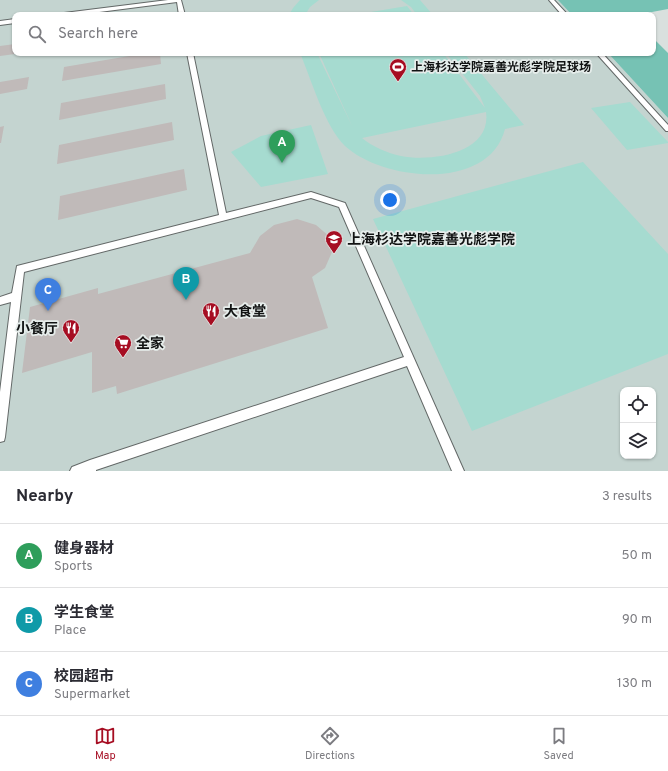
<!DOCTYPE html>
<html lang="en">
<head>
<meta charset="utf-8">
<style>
  :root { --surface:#fff; --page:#f7f7f7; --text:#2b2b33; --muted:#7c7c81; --line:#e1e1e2; --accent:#a60d22 }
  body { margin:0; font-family:Overpass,"Noto Sans SC",sans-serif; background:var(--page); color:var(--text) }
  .controls { position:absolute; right:12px; bottom:12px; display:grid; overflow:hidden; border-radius:8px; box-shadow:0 1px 3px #0004 }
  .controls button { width:36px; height:36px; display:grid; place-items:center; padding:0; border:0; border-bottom:1px solid var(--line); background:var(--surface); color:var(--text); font:20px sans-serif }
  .you { position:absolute; left:390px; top:200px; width:14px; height:14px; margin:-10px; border:3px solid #fff; border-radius:50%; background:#1a73e8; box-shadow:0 0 0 6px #1a73e833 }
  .badge { display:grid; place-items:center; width:26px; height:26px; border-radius:50%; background:var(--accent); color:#fff; font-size:13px; font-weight:700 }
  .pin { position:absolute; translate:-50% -33px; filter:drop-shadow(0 1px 2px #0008) }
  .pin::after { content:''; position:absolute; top:21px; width:14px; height:12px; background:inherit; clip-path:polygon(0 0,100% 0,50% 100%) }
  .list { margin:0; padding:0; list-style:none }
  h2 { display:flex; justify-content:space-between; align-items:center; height:52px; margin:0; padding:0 16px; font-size:17px }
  h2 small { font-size:13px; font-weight:400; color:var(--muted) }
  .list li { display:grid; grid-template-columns:26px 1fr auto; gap:12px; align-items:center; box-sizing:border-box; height:64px; padding:0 16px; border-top:1px solid var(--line) }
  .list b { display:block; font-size:15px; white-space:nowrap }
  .list p { margin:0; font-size:13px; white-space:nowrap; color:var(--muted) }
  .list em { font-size:13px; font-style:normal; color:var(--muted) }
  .icon { flex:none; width:22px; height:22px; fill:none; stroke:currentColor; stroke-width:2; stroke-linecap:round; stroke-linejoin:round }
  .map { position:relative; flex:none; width:668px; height:471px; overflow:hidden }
  .search { position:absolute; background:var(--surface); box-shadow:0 1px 3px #0004; left:12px; right:12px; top:12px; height:44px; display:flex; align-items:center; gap:10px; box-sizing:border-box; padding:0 14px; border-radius:8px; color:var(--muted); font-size:15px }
  .sheet { height:244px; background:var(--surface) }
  nav { display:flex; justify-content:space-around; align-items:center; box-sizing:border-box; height:56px; border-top:1px solid var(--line); background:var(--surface); font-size:11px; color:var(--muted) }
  nav a { display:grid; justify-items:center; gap:2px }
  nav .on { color:var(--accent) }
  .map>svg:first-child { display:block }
  .built { fill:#c4d4d0; fill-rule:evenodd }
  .green { fill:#a6dbd0; fill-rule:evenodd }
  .water { fill:#76c2b4 }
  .building { fill:#c0bab9 }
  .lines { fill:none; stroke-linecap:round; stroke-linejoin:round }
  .lane-casing { stroke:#636867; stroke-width:2 }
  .lane { fill:#fff; fill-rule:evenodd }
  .labels { text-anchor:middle; stroke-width:3.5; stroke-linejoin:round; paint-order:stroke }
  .far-poi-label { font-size:12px; font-weight:bold; fill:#111313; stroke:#e6edeb; text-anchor:start }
  .poi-label { font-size:14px; font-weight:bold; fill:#111313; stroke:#e6edeb; text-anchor:start }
</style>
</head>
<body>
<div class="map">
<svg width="668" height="471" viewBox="0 0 668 471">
  <rect width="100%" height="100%" fill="#d9e0de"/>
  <path class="built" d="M0,0H558L572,15H15V53H608L668,118V471H0ZM623,390H653V456H623Z"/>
  <path class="green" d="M300,0H319L310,7L305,15H289L293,8Z
    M401,0H420L433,15H417L411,7Z
    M407,6L414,15H353Z
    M300,53H317L353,128L319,53H443L485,108L480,96L446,53H464L524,125L505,129C489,192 383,181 345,146C325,127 311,79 300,53ZM486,112C492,154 430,162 401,156C387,153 373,147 362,138Z
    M630,102L668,142V143L627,150L591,108Z
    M311,125L328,174L261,187L231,152L261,136Z
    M583,162L668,254V354L472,431L373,219Z"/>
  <path class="water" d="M558,0H668V9L636,15H572Z
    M653,38L668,53V118L608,53H653Z"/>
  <path class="building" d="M15,44V54L0,56V46Z
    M147,53H160L161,64L62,81L64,67Z
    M29,77L27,89L0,94V82Z
    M165,84L166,99L59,120L61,103Z
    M172,122L174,140L57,164L59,145Z
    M4,126L1,143H0V127Z
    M184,169L187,190L58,220L60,196Z
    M297,219L316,225L330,237L332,252L325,268L312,277L328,328L117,394L116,386L92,393V352L22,373L30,307L98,288V294L250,253L260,236L274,225Z"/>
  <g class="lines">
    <g class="lane-casing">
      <path id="lane" d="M168,0H181L185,15H179L177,2L76,15H61L64,13Z
        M549,0H554L568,15H562Z
        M15,19V23L0,25V21Z
        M187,53H193L226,213L311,192L345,203L464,471H452L407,366L96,470V471H70L72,467L90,460L404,357L339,207L311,198L24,272L5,437L4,441L0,442V392L11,302L0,305V297L12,293L17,266L219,215Z
        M596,53H602L668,125V131H666Z"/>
    </g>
    <use href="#lane" class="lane"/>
  </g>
  <defs>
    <g id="stadium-pin" transform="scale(0.9)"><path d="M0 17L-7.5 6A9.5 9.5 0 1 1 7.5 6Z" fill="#a60d22" stroke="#e6edeb"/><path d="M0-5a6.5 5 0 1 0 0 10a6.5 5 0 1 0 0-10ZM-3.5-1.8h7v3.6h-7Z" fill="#fff"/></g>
    <g id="university-pin" transform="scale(0.9)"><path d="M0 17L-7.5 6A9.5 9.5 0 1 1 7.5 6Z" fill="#a60d22" stroke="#e6edeb"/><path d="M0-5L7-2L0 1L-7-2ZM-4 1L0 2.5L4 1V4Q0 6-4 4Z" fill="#fff"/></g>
    <g id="restaurant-pin" transform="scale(0.9)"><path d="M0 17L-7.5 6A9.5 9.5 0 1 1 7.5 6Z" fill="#a60d22" stroke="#e6edeb"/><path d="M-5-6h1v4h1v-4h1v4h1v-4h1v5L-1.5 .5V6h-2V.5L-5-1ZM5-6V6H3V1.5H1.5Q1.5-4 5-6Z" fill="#fff"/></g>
    <g id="supermarket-pin" transform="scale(0.9)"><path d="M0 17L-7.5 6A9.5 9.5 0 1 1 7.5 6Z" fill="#a60d22" stroke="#e6edeb"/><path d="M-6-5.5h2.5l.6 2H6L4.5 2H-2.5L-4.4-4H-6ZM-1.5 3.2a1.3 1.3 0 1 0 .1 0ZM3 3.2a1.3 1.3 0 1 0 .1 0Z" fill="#fff"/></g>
  </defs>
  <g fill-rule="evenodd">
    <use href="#stadium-pin" x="398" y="67"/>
    <use href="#university-pin" x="334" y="239"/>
    <use href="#restaurant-pin" x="211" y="311"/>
    <use href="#restaurant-pin" x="71" y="328"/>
    <use href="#supermarket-pin" x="123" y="343"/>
  </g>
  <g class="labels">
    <g class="far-poi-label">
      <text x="411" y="71">上海杉达学院嘉善光彪学院足球场</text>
    </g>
    <g class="poi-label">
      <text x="347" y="244">上海杉达学院嘉善光彪学院</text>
      <text x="224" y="316">大食堂</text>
      <text x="58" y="333" text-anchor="end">小餐厅</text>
      <text x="136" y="348">全家</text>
    </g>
  </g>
</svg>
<div class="controls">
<button><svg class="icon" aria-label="locate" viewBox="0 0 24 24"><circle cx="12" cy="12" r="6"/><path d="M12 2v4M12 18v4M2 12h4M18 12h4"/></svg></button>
<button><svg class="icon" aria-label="layers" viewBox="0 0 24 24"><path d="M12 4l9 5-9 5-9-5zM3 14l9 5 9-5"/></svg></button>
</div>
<div class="you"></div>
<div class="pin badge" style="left:282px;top:163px;background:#2e9e5b">A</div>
<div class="pin badge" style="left:186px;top:300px;background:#0f9aa8">B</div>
<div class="pin badge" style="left:48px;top:311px;background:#3f7fe0">C</div>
<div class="search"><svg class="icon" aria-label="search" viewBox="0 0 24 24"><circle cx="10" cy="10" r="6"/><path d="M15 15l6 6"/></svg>Search here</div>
</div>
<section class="sheet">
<h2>Nearby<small>3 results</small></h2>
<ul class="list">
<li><span class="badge" style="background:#2e9e5b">A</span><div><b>健身器材</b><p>Sports</p></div><em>50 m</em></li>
<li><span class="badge" style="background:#0f9aa8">B</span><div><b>学生食堂</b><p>Place</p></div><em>90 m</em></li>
<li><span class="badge" style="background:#3f7fe0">C</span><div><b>校园超市</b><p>Supermarket</p></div><em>130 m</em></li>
</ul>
</section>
<nav>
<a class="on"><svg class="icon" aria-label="map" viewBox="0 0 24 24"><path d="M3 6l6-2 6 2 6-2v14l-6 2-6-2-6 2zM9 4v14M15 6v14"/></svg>Map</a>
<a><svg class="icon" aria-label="directions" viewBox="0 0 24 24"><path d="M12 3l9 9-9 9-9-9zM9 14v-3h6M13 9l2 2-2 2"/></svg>Directions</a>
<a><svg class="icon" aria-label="saved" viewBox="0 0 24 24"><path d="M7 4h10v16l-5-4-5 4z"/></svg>Saved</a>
</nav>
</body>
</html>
